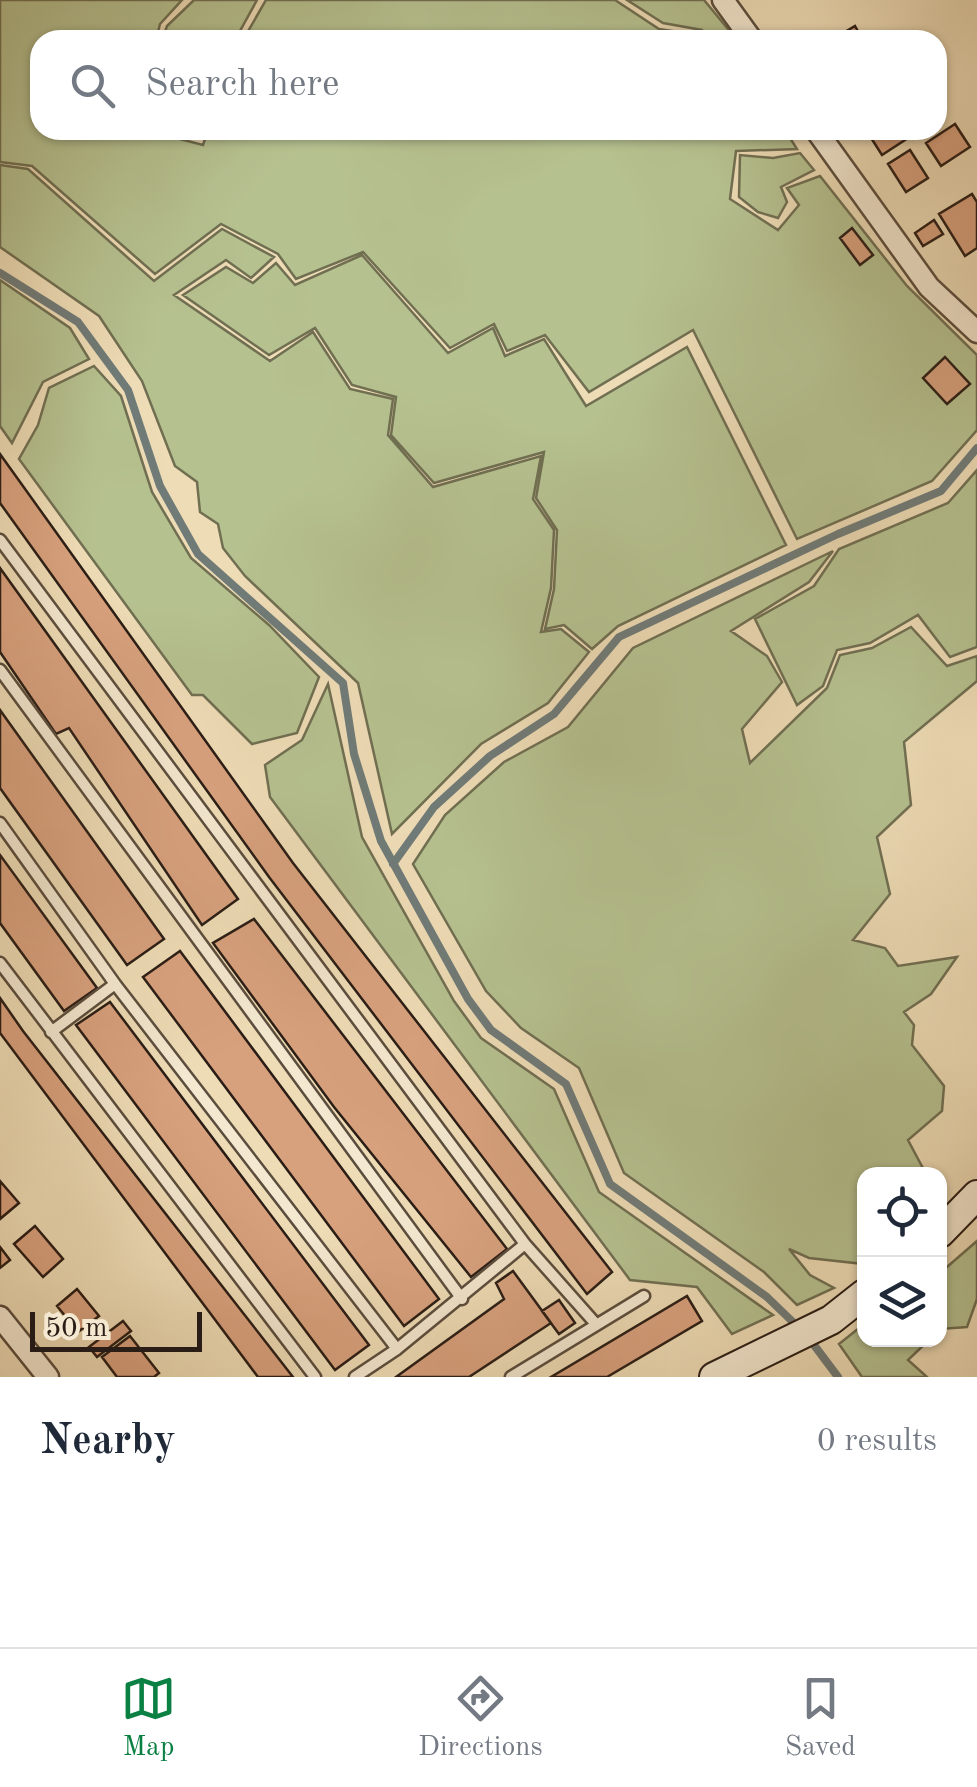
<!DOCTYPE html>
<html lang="en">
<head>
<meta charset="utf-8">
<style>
  :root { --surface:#fff; --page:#f6f6f7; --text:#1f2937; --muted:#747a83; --line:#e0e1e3; --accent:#0b8043 }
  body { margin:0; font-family:"Old Standard TT",serif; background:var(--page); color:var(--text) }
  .controls { position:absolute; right:30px; bottom:30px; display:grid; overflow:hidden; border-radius:20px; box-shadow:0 2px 8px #0004 }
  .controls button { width:90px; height:90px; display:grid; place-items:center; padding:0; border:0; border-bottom:2px solid var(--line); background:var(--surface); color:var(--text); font:50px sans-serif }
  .scale { position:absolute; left:30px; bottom:25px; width:172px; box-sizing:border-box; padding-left:10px; border:5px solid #2a1d15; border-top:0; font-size:28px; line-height:35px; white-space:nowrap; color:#2a1d15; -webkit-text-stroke:8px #f4e8d0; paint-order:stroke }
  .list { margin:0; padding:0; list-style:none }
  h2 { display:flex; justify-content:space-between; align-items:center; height:130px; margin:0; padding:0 40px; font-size:42px }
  h2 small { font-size:32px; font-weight:400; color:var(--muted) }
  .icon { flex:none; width:55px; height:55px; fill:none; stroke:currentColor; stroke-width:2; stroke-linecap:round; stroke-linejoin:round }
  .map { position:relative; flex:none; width:977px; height:1377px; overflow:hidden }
  .search { position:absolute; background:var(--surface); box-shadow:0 2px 8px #0004; left:30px; right:30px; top:30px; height:110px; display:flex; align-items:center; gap:25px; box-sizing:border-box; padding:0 35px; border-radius:30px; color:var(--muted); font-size:38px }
  .sheet { height:270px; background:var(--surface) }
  nav { display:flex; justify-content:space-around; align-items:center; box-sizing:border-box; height:140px; border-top:2px solid var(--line); background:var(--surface); font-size:28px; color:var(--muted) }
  nav a { display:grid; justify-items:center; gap:5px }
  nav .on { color:var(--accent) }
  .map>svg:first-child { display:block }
  .green { fill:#b6c190; stroke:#706f52; stroke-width:2.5 }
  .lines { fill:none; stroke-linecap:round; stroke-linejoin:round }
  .stream { stroke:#707b78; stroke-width:8 }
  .building { fill:#d8a17e; stroke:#2a1d15; stroke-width:2.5 }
  .lane-casing { stroke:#5b4d3d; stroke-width:15 }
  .street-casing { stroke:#5b4d3d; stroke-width:25 }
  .secondary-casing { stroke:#2a1d15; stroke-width:32 }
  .lane { stroke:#f4e8d0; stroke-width:10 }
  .street { stroke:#f4e8d0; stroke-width:20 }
  .secondary { stroke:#f4e8d0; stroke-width:28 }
</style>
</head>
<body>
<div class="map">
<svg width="977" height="1377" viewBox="0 0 977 1377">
  <rect width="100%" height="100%" fill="#eedcb6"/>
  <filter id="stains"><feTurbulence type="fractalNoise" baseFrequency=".002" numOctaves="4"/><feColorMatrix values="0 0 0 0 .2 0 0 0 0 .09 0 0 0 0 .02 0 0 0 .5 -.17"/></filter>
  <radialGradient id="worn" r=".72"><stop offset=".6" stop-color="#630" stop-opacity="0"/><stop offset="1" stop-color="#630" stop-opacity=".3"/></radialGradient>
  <path class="green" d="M0,0H182L160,24L156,40H40V130H145L203,145L208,130H785L797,149L736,151L730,199L778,230L799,205L787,188L820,176L907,286L977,355V430L932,481L797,539L693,330L589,392L545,335L507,351L494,324L450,348L363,252L296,279L278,254L221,224L155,274L32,166L0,162Z
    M194,0H257L235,40H162L167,26Z
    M266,0H615L659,29L698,35L703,40H243Z
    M627,0H704L737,40H711L702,30L663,23Z
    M800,153L814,170L781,187L787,202L778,218L758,212L739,197L740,155L773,158Z
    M0,165L28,169L154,281L222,229L274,257L251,278L226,260L174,295L270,361L313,332L350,389L393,399L388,435L433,487L541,456L533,499L554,530L551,588L541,632L561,629L589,652L548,703L481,744L392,834L358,683L245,576L223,548L218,524L200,512L197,482L175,466L142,381L99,316L0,247Z
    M362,255L448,353L493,328L505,356L544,339L586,406L687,347L786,545L618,626L592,649L564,625L545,629L554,589L557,530L536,498L544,452L434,483L391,435L396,397L352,385L315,328L269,355L183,295L226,267L253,283L276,263L295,285Z
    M0,280L70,328L89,359L43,382L12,443L0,426Z
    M94,366L121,396L152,492L191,558L269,625L319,677L297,733L252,744L203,695H192L19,459L38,425L49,388Z
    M977,470V647L950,657L918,615L870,643L837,650L823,686L797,705L755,619L814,586L839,549L948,503Z
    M833,551L809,582L731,631L767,656L782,682L742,729L750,763L827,688L840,655L872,648L911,627L947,666L977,656V681L904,742L911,805L877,837L890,894L853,940L885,948L898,966L957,957L931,994L904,1012L914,1025L912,1045L944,1086L942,1111L908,1140L926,1174H864V1264L809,1258L789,1249L810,1275L834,1288L797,1305L764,1272L624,1173L579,1068L521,1028L486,991L413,864L445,815L504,762L568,727L633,648Z
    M328,684L362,837L454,1001L481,1038L554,1089L599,1192L773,1315L732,1334L697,1287L630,1280L270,797L265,765L302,740Z
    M977,1241V1299L967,1327L940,1329V1273Z
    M864,1324V1340H929L908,1360L927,1377H862L839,1344Z"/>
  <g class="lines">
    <path class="stream" d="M0,273L78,322L128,390L160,486L198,554L343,683L354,754L381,841L468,999L491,1030L566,1084L610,1184L767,1297L798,1327
      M393,864L434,807L490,756L554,714L619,637L838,534L941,491L977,448
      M808,1337L838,1377"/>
  </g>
  <path class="building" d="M855,26L863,40H843L840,35Z
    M955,124L970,147L941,166L926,143Z
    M866,130H908L911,136L882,155Z
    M910,150L928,178L906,192L888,164Z
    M972,194L977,202V248L965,256L939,214Z
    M934,220L943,234L923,246L915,233Z
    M852,228L873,255L860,265L840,238Z
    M945,357L970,384L947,404L923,378Z
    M0,454L293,863L612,1272L587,1294L269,877L0,503Z
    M0,568L238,899L202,925L69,728L56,734L0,652Z
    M0,710L164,939L127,965L0,788Z
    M0,855L97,988L64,1011L0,923Z
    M254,919L507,1249L471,1277L334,1107L213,943Z
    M180,951L439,1299L404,1326L143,977Z
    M0,998L23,1031L293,1377H258L0,1033Z
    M110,1002L369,1345L335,1370L76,1025Z
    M0,1181L19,1203L0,1219Z
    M35,1226L63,1259L43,1277L14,1244Z
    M0,1247L10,1260L0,1268Z
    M513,1271L551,1323L469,1377H396L504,1299L496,1283Z
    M77,1289L99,1316L78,1332L57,1306Z
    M687,1296L702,1321L607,1377H551Z
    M559,1300L575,1323L559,1334L542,1311Z
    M123,1321L131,1331L97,1357L89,1347Z
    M130,1336L159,1373L154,1377H117L102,1357Z"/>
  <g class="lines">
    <g class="lane-casing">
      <path id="lane" d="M0,540L525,1244L595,1323
        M0,670L462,1299
        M0,823L115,984L397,1349L355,1377
        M0,963L315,1377
        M51,1032L115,984
        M397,1349L525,1244
        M511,1377L644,1296"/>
    </g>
    <g class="street-casing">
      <path id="street" d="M723,0L752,40
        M816,130L929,287L977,332
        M0,1317L48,1377"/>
    </g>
    <g class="secondary-casing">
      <path id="secondary" d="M940,1233L977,1195
        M714,1377L831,1320L864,1294"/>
    </g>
    <use href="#lane" class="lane"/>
    <use href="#street" class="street"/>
    <use href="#secondary" class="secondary"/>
  </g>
  <rect width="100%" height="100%" filter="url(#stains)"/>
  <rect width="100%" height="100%" fill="url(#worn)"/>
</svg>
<div class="controls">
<button><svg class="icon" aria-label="locate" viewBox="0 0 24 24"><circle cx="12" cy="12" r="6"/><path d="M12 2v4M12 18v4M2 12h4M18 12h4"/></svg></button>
<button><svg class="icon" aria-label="layers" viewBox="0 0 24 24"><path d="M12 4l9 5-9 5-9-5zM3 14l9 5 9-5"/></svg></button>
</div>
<div class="scale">50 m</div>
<div class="search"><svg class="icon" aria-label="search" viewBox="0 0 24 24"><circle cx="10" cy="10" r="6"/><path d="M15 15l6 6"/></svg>Search here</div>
</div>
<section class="sheet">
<h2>Nearby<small>0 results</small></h2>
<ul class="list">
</ul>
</section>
<nav>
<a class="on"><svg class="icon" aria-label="map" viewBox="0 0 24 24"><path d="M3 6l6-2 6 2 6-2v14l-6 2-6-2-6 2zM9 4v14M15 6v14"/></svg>Map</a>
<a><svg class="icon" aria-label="directions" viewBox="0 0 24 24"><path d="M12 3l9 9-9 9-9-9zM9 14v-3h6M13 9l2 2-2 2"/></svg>Directions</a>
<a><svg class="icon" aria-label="saved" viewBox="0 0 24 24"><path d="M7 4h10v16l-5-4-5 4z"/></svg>Saved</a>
</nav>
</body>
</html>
